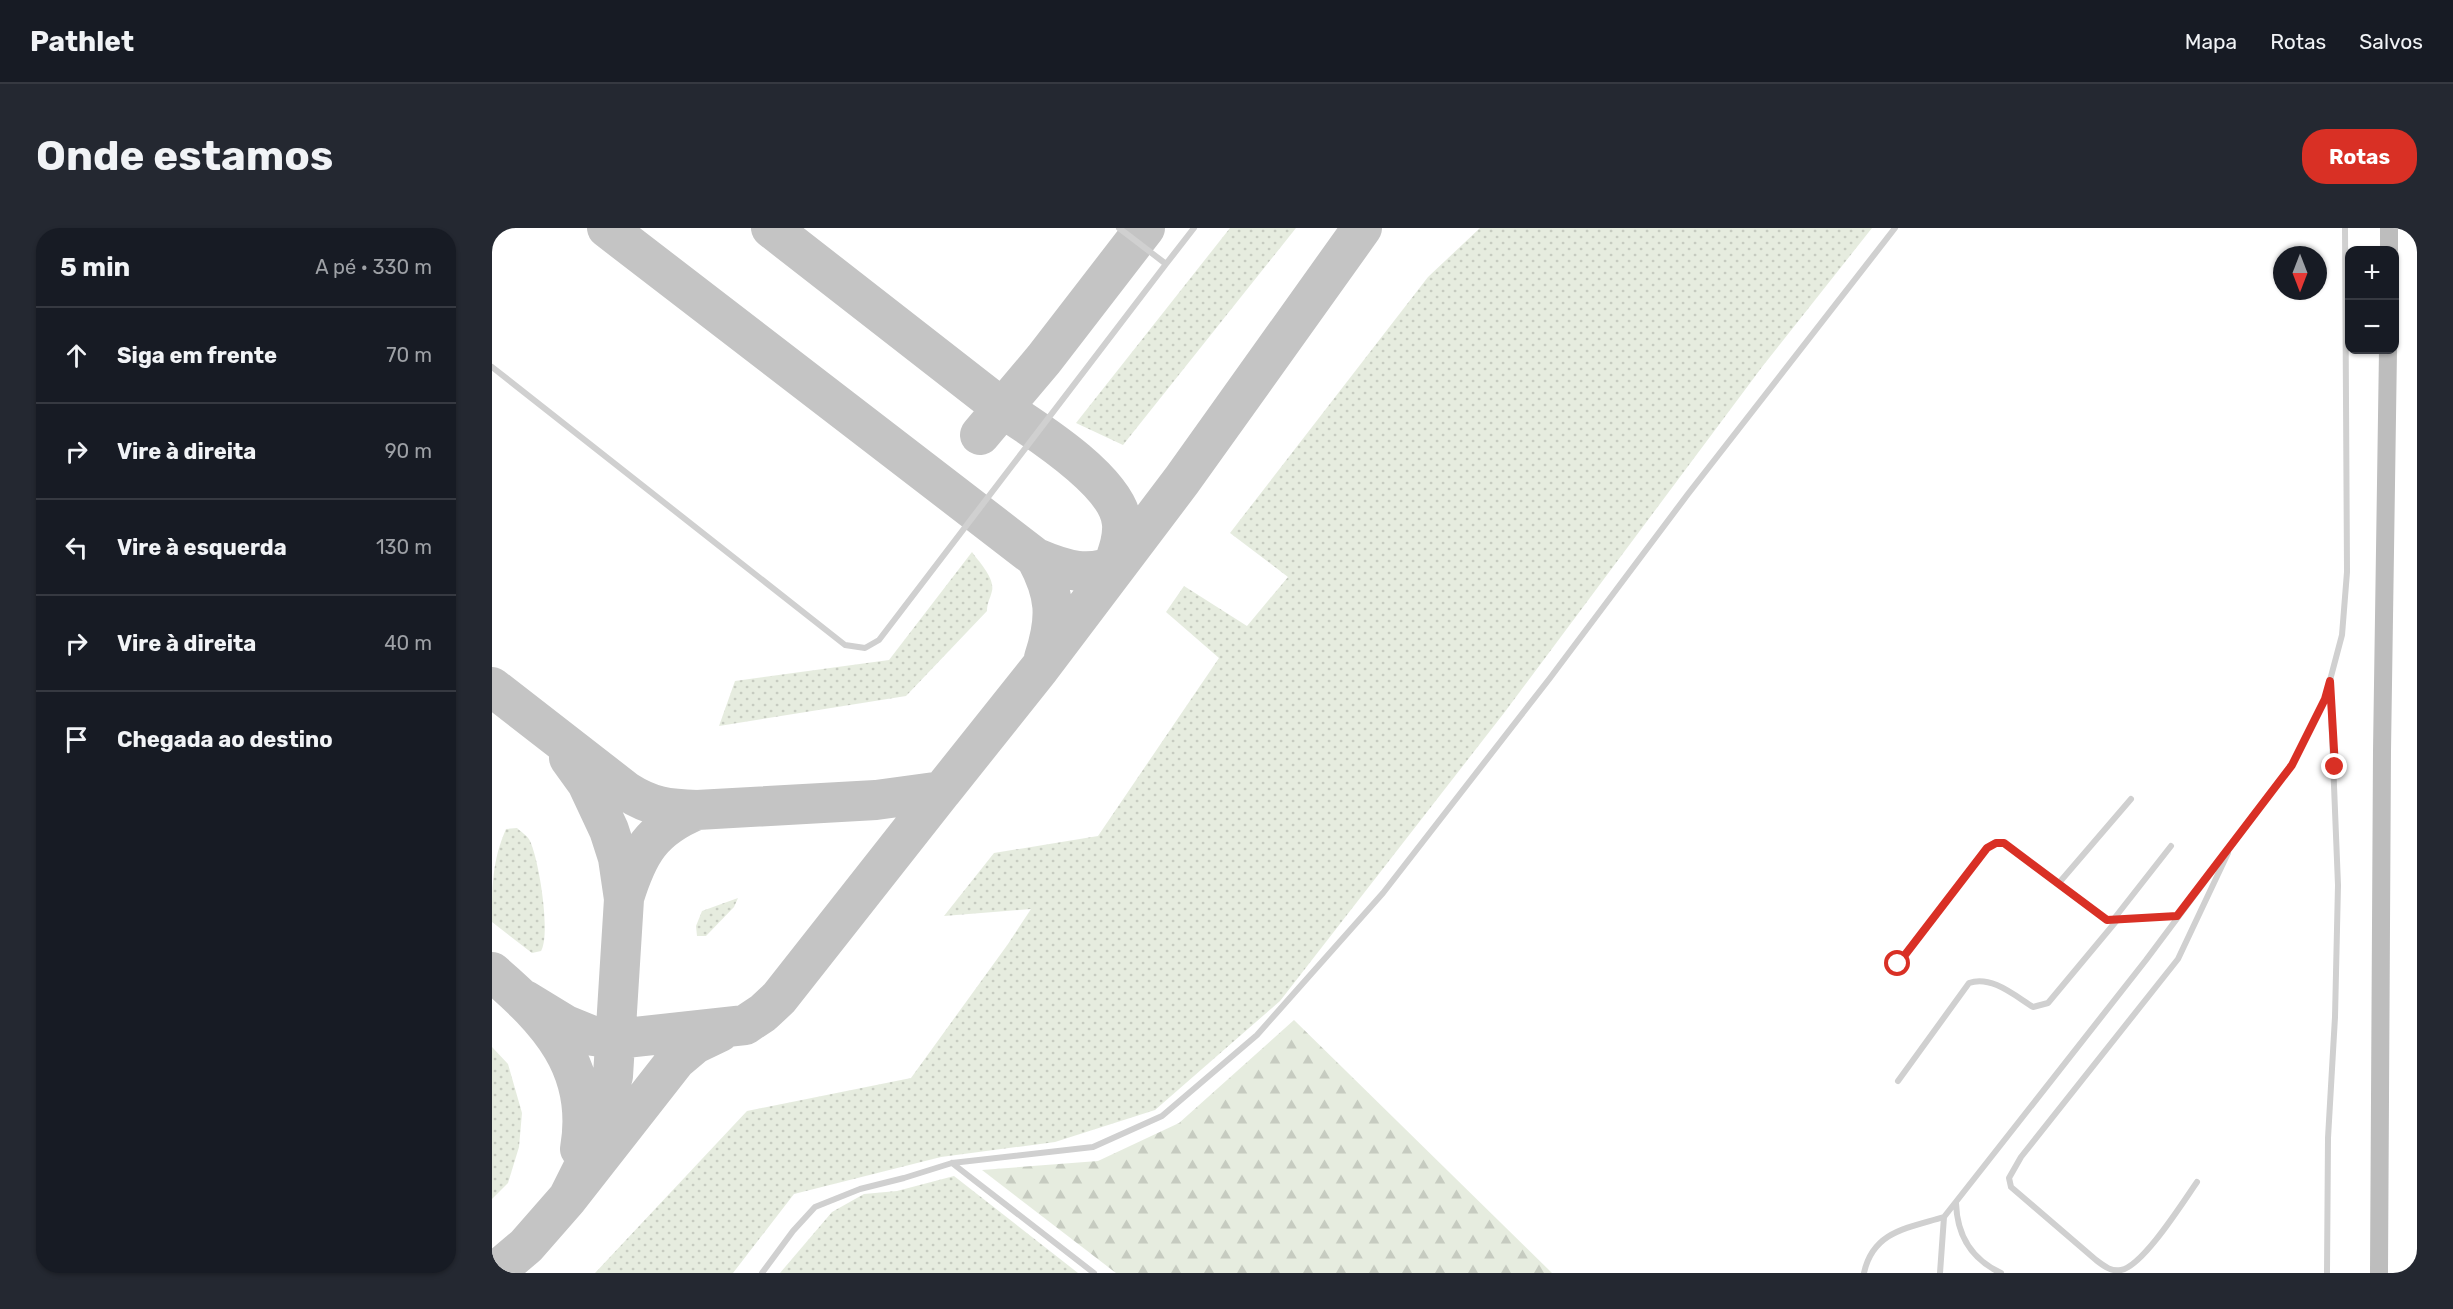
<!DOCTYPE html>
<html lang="pt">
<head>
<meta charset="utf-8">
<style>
  :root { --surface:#171b24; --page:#242831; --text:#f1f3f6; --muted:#9ea1a6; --line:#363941; --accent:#d93025 }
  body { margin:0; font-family:Rubik,sans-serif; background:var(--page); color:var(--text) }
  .controls { position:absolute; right:18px; top:18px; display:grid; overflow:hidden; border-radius:12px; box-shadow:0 2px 4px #0004 }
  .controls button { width:54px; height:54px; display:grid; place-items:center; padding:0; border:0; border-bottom:2px solid var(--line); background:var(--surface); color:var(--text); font:30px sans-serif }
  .compass { position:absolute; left:1781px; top:18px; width:54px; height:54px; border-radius:50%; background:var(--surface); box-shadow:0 2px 4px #0004; rotate:180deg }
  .stop { position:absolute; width:18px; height:18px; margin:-14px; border:4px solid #d93025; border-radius:50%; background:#fff }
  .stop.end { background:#d93025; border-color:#fff; box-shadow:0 2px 6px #0008 }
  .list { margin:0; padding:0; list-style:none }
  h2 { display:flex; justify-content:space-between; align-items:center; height:78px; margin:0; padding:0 24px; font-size:26px }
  h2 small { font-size:20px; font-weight:400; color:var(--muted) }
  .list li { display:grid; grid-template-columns:39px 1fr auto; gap:18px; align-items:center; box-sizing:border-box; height:96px; padding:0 24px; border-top:2px solid var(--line) }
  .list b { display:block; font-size:22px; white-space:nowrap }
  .list em { font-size:20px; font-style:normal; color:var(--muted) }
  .icon { flex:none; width:33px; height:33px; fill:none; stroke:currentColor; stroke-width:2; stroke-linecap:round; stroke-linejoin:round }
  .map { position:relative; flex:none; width:1925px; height:1045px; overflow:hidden; border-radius:24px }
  header { display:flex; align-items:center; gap:36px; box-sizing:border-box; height:84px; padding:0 30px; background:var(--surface); border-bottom:2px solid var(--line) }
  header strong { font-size:28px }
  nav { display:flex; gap:33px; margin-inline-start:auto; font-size:21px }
  .intro { display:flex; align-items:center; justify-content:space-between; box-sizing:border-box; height:144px; padding:0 36px }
  h1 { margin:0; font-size:42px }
  .button { padding:15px 27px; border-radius:24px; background:var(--accent); color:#fff; font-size:21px; font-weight:700 }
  main { display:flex; gap:36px; padding:0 36px }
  aside { flex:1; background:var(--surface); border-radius:24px; box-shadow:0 2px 4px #0004 }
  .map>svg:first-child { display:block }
  .grass { fill:url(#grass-dots) }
  .forest { fill:url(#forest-firs) }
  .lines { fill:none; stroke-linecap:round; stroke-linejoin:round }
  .taxiway { stroke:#c4c4c4; stroke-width:40 }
  .lane { stroke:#d0d0d0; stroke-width:6 }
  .secondary { stroke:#bdbdbd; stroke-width:18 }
  .route { stroke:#d93025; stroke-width:8 }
</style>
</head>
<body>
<header>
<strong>Pathlet</strong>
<nav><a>Mapa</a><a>Rotas</a><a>Salvos</a></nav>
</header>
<div class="intro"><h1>Onde estamos</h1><a class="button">Rotas</a></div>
<main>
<aside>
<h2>5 min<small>A pé · 330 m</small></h2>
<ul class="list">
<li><svg class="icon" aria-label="ahead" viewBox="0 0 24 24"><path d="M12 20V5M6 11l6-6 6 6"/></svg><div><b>Siga em frente</b></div><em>70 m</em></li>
<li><svg class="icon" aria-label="right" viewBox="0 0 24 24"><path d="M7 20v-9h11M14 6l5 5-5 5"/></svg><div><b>Vire à direita</b></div><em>90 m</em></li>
<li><svg class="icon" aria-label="left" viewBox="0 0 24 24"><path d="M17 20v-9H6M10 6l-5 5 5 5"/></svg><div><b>Vire à esquerda</b></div><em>130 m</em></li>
<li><svg class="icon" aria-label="right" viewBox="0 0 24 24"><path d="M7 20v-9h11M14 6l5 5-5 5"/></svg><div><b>Vire à direita</b></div><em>40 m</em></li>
<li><svg class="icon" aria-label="arrive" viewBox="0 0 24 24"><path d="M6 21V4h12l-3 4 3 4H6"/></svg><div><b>Chegada ao destino</b></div></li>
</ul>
</aside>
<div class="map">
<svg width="1925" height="1045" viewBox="0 0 1925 1045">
  <defs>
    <pattern id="grass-dots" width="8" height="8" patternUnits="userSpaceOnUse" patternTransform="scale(1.5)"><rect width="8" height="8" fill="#e6ecdf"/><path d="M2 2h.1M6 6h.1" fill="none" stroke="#c6cbc0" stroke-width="1.8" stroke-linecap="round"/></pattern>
    <pattern id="forest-firs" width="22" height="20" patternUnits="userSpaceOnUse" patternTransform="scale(1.5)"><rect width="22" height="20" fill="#e6ecdf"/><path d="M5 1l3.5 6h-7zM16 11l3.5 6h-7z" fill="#c6cbc0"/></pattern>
  </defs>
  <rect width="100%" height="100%" fill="#fff"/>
  <path class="grass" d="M738,0H804L631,217L584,195Z
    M988,0H1380L1270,139L1012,485L788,773L663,882L563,914L449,929L302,966L241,1045H103L255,883L419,850L516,716L539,681L452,688L502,625L606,608L727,430L674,384L692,358L755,398L796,349L738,305L936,49Z
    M480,324C487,334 503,350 500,363C498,371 495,375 495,383L414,468L227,498L243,453L397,432Z
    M25,600C29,604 36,608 38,613C47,632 59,706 49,723L40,725L0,694C0,659 0,633 14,601Z
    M246,670L242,679L214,708H205L204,698L210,683Z
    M0,819L16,836L30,885L27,919L16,955L0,971Z
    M462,948L586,1045H288L340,984L372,966L405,963Z"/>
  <path class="forest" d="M802,792L1060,1045H624L490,942L606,933L687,895Z"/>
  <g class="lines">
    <path class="taxiway" d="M115,0L544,330C572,342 599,351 628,334
      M279,0L510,180C544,202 627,254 630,296C631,312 625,326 620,341
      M488,207L552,131L653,0
      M544,330C564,367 565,390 552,430
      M0,459L134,563C159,579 176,581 205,582L384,572L450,563L548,440L690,252L870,0
      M132,670C146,625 159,601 205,582
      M0,744C56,792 102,840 88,921
      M33,772L74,797L101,808L124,811L253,797L271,785L287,770L450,563
      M76,970L98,926L121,848L132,671L126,630L117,602L95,555L77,530
      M2,1045L34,1018L76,970L184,832L203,816L228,804"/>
    <path class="lane" d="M674,36L702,0
      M0,139L353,417L373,420L387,412L674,36L627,0
      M1566,656L1639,571
      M1621,692L1679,618
      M1406,736L1495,619L1504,614L1512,615L1615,692L1685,688
      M1406,853L1477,755C1499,747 1522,767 1541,779L1556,775L1626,691
      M460,935L602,1045
      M1705,954C1691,974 1651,1038 1629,1042C1619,1044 1612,1038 1604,1032L1519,959L1517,950L1529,929L1686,731L1736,625
      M1464,975C1465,1007 1479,1031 1509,1045
      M270,1045L301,1003L323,979L368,961L412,950L460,935L601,919L670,888L765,807L891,665L1058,450L1196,266L1403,0
      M1372,1045C1381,1003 1416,1000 1452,989
      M1448,1045L1452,989L1654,732L1800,537L1833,471L1850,407L1855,344L1853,0
      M1835,1045L1836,910L1843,789L1846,657L1838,458"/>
    <path class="secondary" d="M1897,22V0
      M1887,1045L1890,523L1896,122"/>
  </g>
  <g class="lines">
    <path class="route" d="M1406,736L1495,620L1504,615H1512L1615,692L1685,688L1800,537L1833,471L1838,453L1843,539"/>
  </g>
</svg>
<div class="controls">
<button>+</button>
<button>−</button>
</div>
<svg class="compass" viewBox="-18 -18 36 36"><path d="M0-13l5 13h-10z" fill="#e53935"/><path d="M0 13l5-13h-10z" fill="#9ea1a6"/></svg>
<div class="stop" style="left:1406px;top:736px"></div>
<div class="stop end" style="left:1843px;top:539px"></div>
</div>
</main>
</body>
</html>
